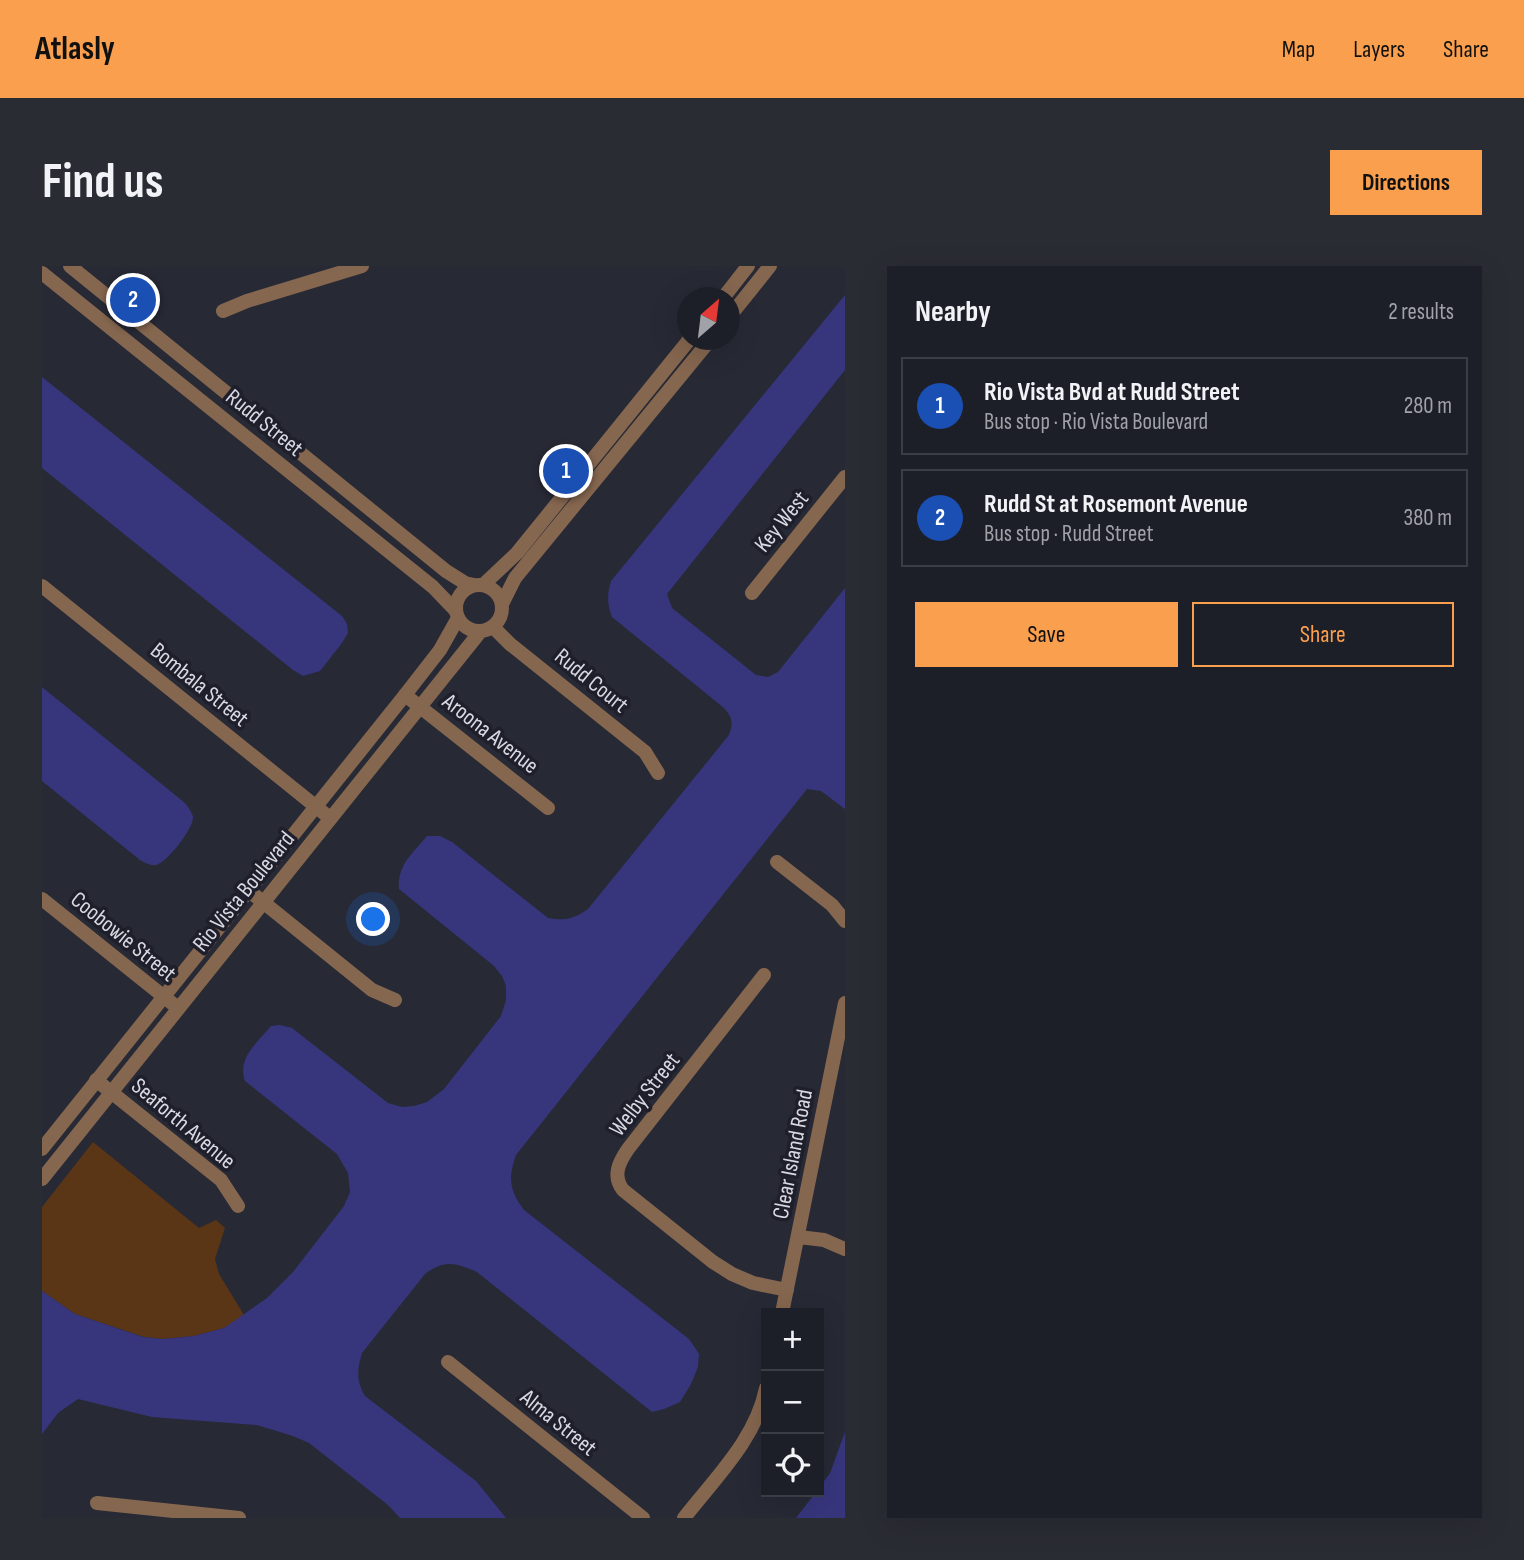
<!DOCTYPE html>
<html lang="en">
<head>
<meta charset="utf-8">
<style>
  :root { --surface:#1d1f28; --page:#2a2c34; --text:#f1f3f6; --muted:#a0a2a8; --line:#3b3d45; --accent:#fa9f4e }
  body { margin:0; font-family:"Sofia Sans Condensed",sans-serif; background:var(--page); color:var(--text) }
  .controls { position:absolute; right:21px; bottom:21px; display:grid; overflow:hidden; border-radius:0px; box-shadow:0 7px 28px #0002 }
  .controls button { width:63px; height:63px; display:grid; place-items:center; padding:0; border:0; border-bottom:2px solid var(--line); background:var(--surface); color:var(--text); font:35px sans-serif }
  .compass { position:absolute; left:635px; top:21px; width:63px; height:63px; border-radius:50%; background:var(--surface); box-shadow:0 7px 28px #0002; rotate:28deg }
  .you { position:absolute; left:332px; top:654px; width:24px; height:24px; margin:-18px; border:5px solid #fff; border-radius:50%; background:#1a73e8; box-shadow:0 0 0 10px #1a73e833 }
  .badge { display:grid; place-items:center; width:46px; height:46px; border-radius:50%; background:var(--accent); color:#fff; font-size:23px; font-weight:700 }
  .pin { position:absolute; translate:-50% -50%; border:4px solid #fff; box-shadow:0 2px 7px #0006 }
  .list { margin:0; padding:0; list-style:none }
  h2 { display:flex; justify-content:space-between; align-items:center; height:91px; margin:0; padding:0 28px; font-size:30px }
  h2 small { font-size:23px; font-weight:400; color:var(--muted) }
  .list li { display:grid; grid-template-columns:46px 1fr auto; gap:21px; align-items:center; box-sizing:border-box; height:98px; margin:0 14px 14px; padding:0 14px; border:2px solid var(--line); border-radius:0px }
  .list b { display:block; font-size:26px; white-space:nowrap }
  .list p { margin:0; font-size:23px; white-space:nowrap; color:var(--muted) }
  .list em { font-size:23px; font-style:normal; color:var(--muted) }
  .actions { display:flex; gap:14px; padding:21px 28px }
  .actions a { flex:1; padding:16px 0; border:2px solid var(--accent); border-radius:0px; text-align:center; font-size:24px; color:var(--accent) }
  .actions .main { background:var(--accent); color:#111 }
  .icon { flex:none; width:38px; height:38px; fill:none; stroke:currentColor; stroke-width:2; stroke-linecap:round; stroke-linejoin:round }
  .map { position:relative; flex:none; width:803px; height:1252px; overflow:hidden; border-radius:0px }
  header { display:flex; align-items:center; gap:42px; box-sizing:border-box; height:98px; padding:0 35px; background:var(--accent); color:#111 }
  header strong { font-size:33px }
  nav { display:flex; gap:38px; margin-inline-start:auto; font-size:24px }
  .intro { display:flex; align-items:center; justify-content:space-between; box-sizing:border-box; height:168px; padding:0 42px }
  h1 { margin:0; font-size:49px }
  .button { padding:18px 32px; border-radius:0px; background:var(--accent); color:#111; font-size:24px; font-weight:700 }
  main { display:flex; gap:42px; padding:0 42px }
  aside { flex:1; background:var(--surface); border-radius:0px; box-shadow:0 7px 28px #0002 }
  .map>svg:first-child { display:block }
  .green { fill:#5a3616 }
  .water { fill:#37367d }
  .lines { fill:none; stroke-linecap:round; stroke-linejoin:round }
  .minor { stroke:#85664f; stroke-width:14 }
  .tertiary { stroke:#85664f; stroke-width:14 }
  .labels { text-anchor:middle; stroke-width:7; stroke-linejoin:round; paint-order:stroke }
  .street-label { font-size:23px; fill:#d8d9e2; stroke:#1e1f2b }
</style>
</head>
<body>
<header>
<strong>Atlasly</strong>
<nav><a>Map</a><a>Layers</a><a>Share</a></nav>
</header>
<div class="intro"><h1>Find us</h1><a class="button">Directions</a></div>
<main>
<div class="map">
<svg width="803" height="1252" viewBox="0 0 803 1252">
  <rect width="100%" height="100%" fill="#272935"/>
  <path class="green" d="M51,876L157,962L174,954L183,962L173,993L177,1008L202,1049L182,1062L152,1070L121,1073L102,1071L33,1048L0,1025V941Z"/>
  <path class="water" d="M803,29V104L625,328L630,342L714,409L726,411L736,406L803,322V543L779,525L765,523L474,889C466,912 467,924 482,944L647,1073L657,1088L656,1101L649,1118L638,1136L622,1143L610,1146L435,1006C414,997 403,993 383,1008L320,1087C315,1104 314,1114 323,1130L434,1215L464,1252H358L346,1239L267,1177L251,1170L215,1159L110,1151L36,1133L16,1147L0,1168V1025L33,1048L101,1071L121,1073L152,1070L182,1062L225,1032L251,1006L302,940L308,926L306,907L295,888L203,815C195,792 215,777 229,760L238,759L250,762L346,837L360,841L372,840L385,836L402,823L459,750L464,734V720L460,710L452,700L357,623C355,599 371,587 385,570H398L410,576L506,652C523,655 532,653 546,643L687,469C691,457 691,452 682,442L570,351C565,338 565,328 569,315Z
    M0,111L300,350L305,358L306,367L300,377L278,405L261,410L251,404L0,202Z
    M0,421L143,537C146,541 150,546 151,551C152,562 125,597 114,599C109,600 103,597 98,594L0,515Z
    M803,1166V1252H754L774,1226H777V1222L788,1207Z"/>
  <g class="lines">
    <path class="minor" d="M28,0L404,305L423,317L432,319
      M0,7L391,321L414,345
      M181,45L205,35L320,0
      M0,320L288,552
      M710,327L803,211
      M451,361L468,378L603,486L616,507
      M363,429L506,542
      M735,596L790,639L803,655
      M206,624L330,724L353,734
      M0,633L136,742
      M722,709L586,883C577,896 570,910 581,924L671,996L690,1008L711,1017L745,1024
      M54,814L179,914L196,940
      M757,971L782,974L803,983
      M740,1047L803,737
      M406,1096L601,1252
      M55,1237L197,1252
      M642,1252C673,1212 714,1173 724,1122"/>
    <path class="tertiary" d="M681,32L706,0
      M688,50L728,0
      M414 342a23 23 0 1 1 46 0a23 23 0 1 1-46 0Z
      M441,319L475,287L647,74
      M460,338L473,312L668,74
      M0,883L363,429L398,384L416,352
      M0,913L438,366"/>
  </g>
  <g class="labels">
    <g class="street-label">
      <text transform="translate(223 156) rotate(39)" y="8">Rudd Street</text>
      <text transform="translate(739 255) rotate(-51)" y="8">Key West</text>
      <text transform="translate(550 414) rotate(39)" y="8">Rudd Court</text>
      <text transform="translate(158 418) rotate(39)" y="8">Bombala Street</text>
      <text transform="translate(449 467) rotate(38)" y="8">Aroona Avenue</text>
      <text transform="translate(201 625) rotate(-51)" y="8">Rio Vista Boulevard</text>
      <text transform="translate(82 670) rotate(39)" y="8">Coobowie Street</text>
      <text transform="translate(602 828) rotate(-52)" y="8">Welby Street</text>
      <text transform="translate(142 857) rotate(40)" y="8">Seaforth Avenue</text>
      <text transform="translate(750 888) rotate(-79)" y="8">Clear Island Road</text>
      <text transform="translate(517 1156) rotate(39)" y="8">Alma Street</text>
    </g>
  </g>
</svg>
<div class="controls">
<button>+</button>
<button>−</button>
<button><svg class="icon" aria-label="locate" viewBox="0 0 24 24"><circle cx="12" cy="12" r="6"/><path d="M12 2v4M12 18v4M2 12h4M18 12h4"/></svg></button>
</div>
<svg class="compass" viewBox="-18 -18 36 36"><path d="M0-13l5 13h-10z" fill="#e53935"/><path d="M0 13l5-13h-10z" fill="#a0a2a8"/></svg>
<div class="you"></div>
<div class="pin badge" style="left:524px;top:205px;background:#1a4fb4">1</div>
<div class="pin badge" style="left:91px;top:34px;background:#1a4fb4">2</div>
</div>
<aside>
<h2>Nearby<small>2 results</small></h2>
<ul class="list">
<li><span class="badge" style="background:#1a4fb4">1</span><div><b>Rio Vista Bvd at Rudd Street</b><p>Bus stop · Rio Vista Boulevard</p></div><em>280 m</em></li>
<li><span class="badge" style="background:#1a4fb4">2</span><div><b>Rudd St at Rosemont Avenue</b><p>Bus stop · Rudd Street</p></div><em>380 m</em></li>
</ul>
<div class="actions"><a class="main">Save</a><a>Share</a></div>
</aside>
</main>
</body>
</html>
